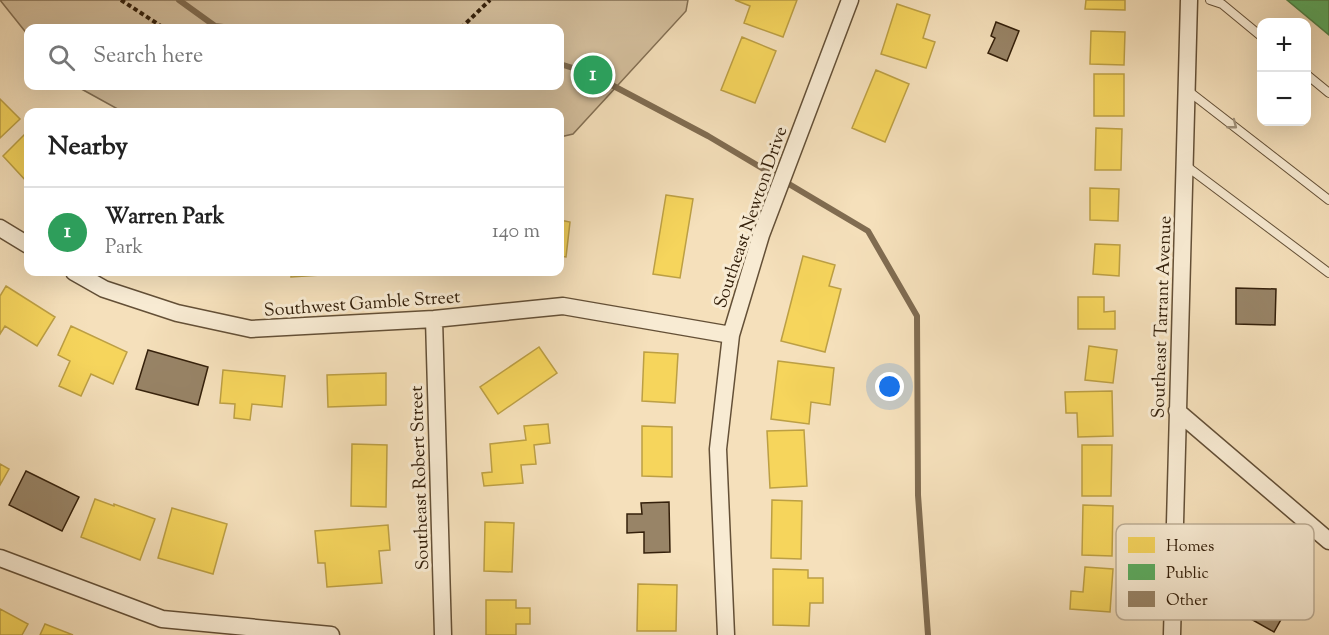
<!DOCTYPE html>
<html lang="en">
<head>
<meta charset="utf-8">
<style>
  :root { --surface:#fff; --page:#f2f2f2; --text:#222; --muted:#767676; --line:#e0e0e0; --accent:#8f2418 }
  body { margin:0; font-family:"Sorts Mill Goudy",serif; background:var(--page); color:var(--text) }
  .controls { position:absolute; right:18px; top:18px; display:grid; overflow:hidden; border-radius:12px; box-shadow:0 6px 24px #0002 }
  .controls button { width:54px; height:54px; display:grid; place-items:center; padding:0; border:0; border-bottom:2px solid var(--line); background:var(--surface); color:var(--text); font:30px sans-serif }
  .you { position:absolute; left:890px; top:387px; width:21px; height:21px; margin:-15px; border:4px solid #fff; border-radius:50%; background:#1a73e8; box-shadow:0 0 0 9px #1a73e833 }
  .badge { display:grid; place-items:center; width:39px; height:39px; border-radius:50%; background:var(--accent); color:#fff; font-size:20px; font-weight:700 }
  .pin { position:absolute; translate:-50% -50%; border:3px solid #fff; box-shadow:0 2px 6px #0006 }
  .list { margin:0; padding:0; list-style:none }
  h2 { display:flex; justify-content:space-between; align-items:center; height:78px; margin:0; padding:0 24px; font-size:26px }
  h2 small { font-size:20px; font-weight:400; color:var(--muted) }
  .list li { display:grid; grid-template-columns:39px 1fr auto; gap:18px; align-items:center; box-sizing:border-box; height:90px; padding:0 24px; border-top:2px solid var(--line) }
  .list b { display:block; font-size:22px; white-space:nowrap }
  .list p { margin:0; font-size:20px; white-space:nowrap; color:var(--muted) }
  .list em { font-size:20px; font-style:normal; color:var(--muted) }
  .icon { flex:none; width:33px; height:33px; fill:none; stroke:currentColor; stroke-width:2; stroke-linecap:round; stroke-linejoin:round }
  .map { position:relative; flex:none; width:1329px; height:635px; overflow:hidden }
  .search { position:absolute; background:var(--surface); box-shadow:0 6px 24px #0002; left:24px; top:24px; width:540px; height:66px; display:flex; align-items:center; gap:15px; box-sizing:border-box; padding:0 21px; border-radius:12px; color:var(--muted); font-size:22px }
  .panel { position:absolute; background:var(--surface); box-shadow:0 6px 24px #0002; left:24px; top:108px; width:540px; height:168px; border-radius:12px }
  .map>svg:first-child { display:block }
  .green { fill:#d4bf9d; stroke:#847054; stroke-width:1.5 }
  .homes { fill:#f6d55c; stroke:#bc9f44; stroke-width:1.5 }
  .public { fill:#5aae61; stroke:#4f8347; stroke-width:1.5 }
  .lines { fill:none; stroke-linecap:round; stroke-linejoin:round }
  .stream { stroke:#806c51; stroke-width:6 }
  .building { fill:#988467; stroke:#34200b; stroke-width:1.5 }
  .service-casing { stroke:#645037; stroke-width:10 }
  .minor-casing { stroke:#645037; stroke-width:19 }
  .path { stroke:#34200b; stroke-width:4; stroke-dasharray:4.5 3; stroke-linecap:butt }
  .service { stroke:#f8ebd3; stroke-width:8 }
  .minor { stroke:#f8ebd3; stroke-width:16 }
  .oneway { stroke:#a09079 }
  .labels { text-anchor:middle; stroke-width:6; stroke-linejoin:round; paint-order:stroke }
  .street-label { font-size:18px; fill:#34200b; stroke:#f8ebd3 }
  .key { fill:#f8ebd3; stroke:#bdae97; stroke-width:1.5 }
  .key-label { font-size:16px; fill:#34200b }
</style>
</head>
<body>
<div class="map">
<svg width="1329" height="635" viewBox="0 0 1329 635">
  <rect width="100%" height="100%" fill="#f5e0bb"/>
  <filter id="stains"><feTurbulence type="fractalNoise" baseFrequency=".00333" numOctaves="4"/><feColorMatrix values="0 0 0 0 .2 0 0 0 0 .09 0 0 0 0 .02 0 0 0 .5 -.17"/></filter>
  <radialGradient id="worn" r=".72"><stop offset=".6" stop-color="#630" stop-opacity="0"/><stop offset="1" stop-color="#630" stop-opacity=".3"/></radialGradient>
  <path class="green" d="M0,0H688L686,11L573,134L560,137V112H123L76,86H560V28H28V35Z"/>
  <path class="homes" d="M735,0H797L783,37L744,23L750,6Z
    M1086,0H1125V10L1085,9Z
    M897,4L930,15L923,38L935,42L926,68L881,54Z
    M1091,31L1125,32L1124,65L1090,64Z
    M742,37L776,51L755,103L721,90Z
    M876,70L909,84L885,142L852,128Z
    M1094,74H1124V116H1094Z
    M0,99L20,119L0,138Z
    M1096,128L1122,129L1121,170H1095Z
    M28,131V183L3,156Z
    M1090,188L1119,189L1118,221L1090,220Z
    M666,195L693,199L680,278L653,274Z
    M560,220L570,222L566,257L560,256Z
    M1095,244L1120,245L1119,276L1093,274Z
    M803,256L835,265L829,286L841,289L825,352L781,341Z
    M291,272H336V274L291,277Z
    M6,286L55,317L37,346L5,326L0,334V296Z
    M1078,297H1104V312L1115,311V329H1078Z
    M71,326L127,352L113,384L91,374L81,396L59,386L70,361L58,355Z
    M1089,346L1117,350L1113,383L1085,380Z
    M539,347L557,373L498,414L480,387Z
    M644,352L678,354L675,403L642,401Z
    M778,361L834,368L830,405L811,402L809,424L771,419Z
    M223,370L285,376L282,407L252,404L250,420L234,418L235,404L220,403Z
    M386,373V405L328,407L327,375Z
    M1112,391L1113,436L1078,437L1077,413H1066L1065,392Z
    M548,424L550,443L534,445L536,464L521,465L523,483L484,486L482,473L492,472L490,444L526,440L524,426Z
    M642,426L672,427V477L642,476Z
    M804,430L807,486L770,488L767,431Z
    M352,444L387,445L386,507L351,506Z
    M1082,445H1112L1111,496H1082Z
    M0,464L9,469L0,485Z
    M95,499L114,506V504L155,519L140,560L81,537Z
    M772,500L802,501L801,559L771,558Z
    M1083,505L1113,506L1112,556L1082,555Z
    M172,508L227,524L213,574L158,558Z
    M485,522L514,523L512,572L484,571Z
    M388,525L390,550L379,551L382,583L327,587L325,563H318L315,531Z
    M1085,567L1113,569L1110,612L1070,609L1071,591L1083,592Z
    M773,569L808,570V578H823V603H810L809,626L773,625Z
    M638,584L677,585L676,631H637Z
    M486,600H516V608H530V624H516V635H486Z
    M0,609L28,624L22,635H0Z
    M45,624L73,635H40Z"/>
  <path class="public" d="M1287,0H1329V35Z"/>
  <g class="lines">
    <path class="stream" d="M179,0L215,26L232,28
      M560,64L589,73L708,136L868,231L917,316L918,495L928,635"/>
  </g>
  <path class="building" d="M996,22L1019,31L1007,61L988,53L995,38L991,36Z
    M1236,288L1276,289L1275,325L1236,324Z
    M148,350L208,367L198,405L136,389Z
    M26,471L79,497L62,531L9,505Z
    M669,502L670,552L644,553V532L627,533V514H642L641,503Z
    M1260,559L1302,582L1274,632L1233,609Z"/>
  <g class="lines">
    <g class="service-casing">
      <path id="service" d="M1210,0L1222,4L1262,37
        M1306,74L1329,93
        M1187,90L1329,200
        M1185,165L1329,273"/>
    </g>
    <g class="minor-casing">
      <path id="minor" d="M0,228L28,245
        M74,272L104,289L177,313L251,329L434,319L563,306L731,335
        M434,319L443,635
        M1177,411L1329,541
        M0,558L162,619L331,635
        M726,635L718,449L731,335L761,235L850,0
        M1172,635L1189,0"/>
    </g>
    <path class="path" d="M121,0L164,28
      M461,28L490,0"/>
    <use href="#service" class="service"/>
    <use href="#minor" class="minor"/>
  </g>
  <defs><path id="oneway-chevron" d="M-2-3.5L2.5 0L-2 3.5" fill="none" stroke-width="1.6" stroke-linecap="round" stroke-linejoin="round" transform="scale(1.5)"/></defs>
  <use class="oneway" href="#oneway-chevron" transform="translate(1233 125) rotate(38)"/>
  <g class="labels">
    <g class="street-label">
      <text transform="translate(750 217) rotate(-71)" y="6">Southeast Newton Drive</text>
      <text transform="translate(362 303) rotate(-4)" y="6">Southwest Gamble Street</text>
      <text transform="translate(1161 317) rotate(-88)" y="6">Southeast Tarrant Avenue</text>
      <text transform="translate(419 478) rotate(-92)" y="6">Southeast Robert Street</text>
    </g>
  </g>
  <rect x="1116" y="524" width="198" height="96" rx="9" class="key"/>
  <rect x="1128" y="537" width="27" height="16" fill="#f6d55c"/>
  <rect x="1128" y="564" width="27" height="16" fill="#5aae61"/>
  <rect x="1128" y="591" width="27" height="16" fill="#988467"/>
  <g class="key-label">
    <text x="1166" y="551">Homes</text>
    <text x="1166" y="578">Public</text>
    <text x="1166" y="605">Other</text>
  </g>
  <rect width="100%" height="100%" filter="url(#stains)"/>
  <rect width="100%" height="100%" fill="url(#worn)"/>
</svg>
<div class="controls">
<button>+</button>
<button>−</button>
</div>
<div class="you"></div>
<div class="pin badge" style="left:593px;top:75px;background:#2e9e5b">1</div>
<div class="search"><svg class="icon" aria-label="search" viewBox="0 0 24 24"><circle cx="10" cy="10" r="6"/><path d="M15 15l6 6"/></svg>Search here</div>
<section class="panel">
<h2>Nearby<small></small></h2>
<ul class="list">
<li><span class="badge" style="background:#2e9e5b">1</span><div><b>Warren Park</b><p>Park</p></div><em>140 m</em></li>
</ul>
</section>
</div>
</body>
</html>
